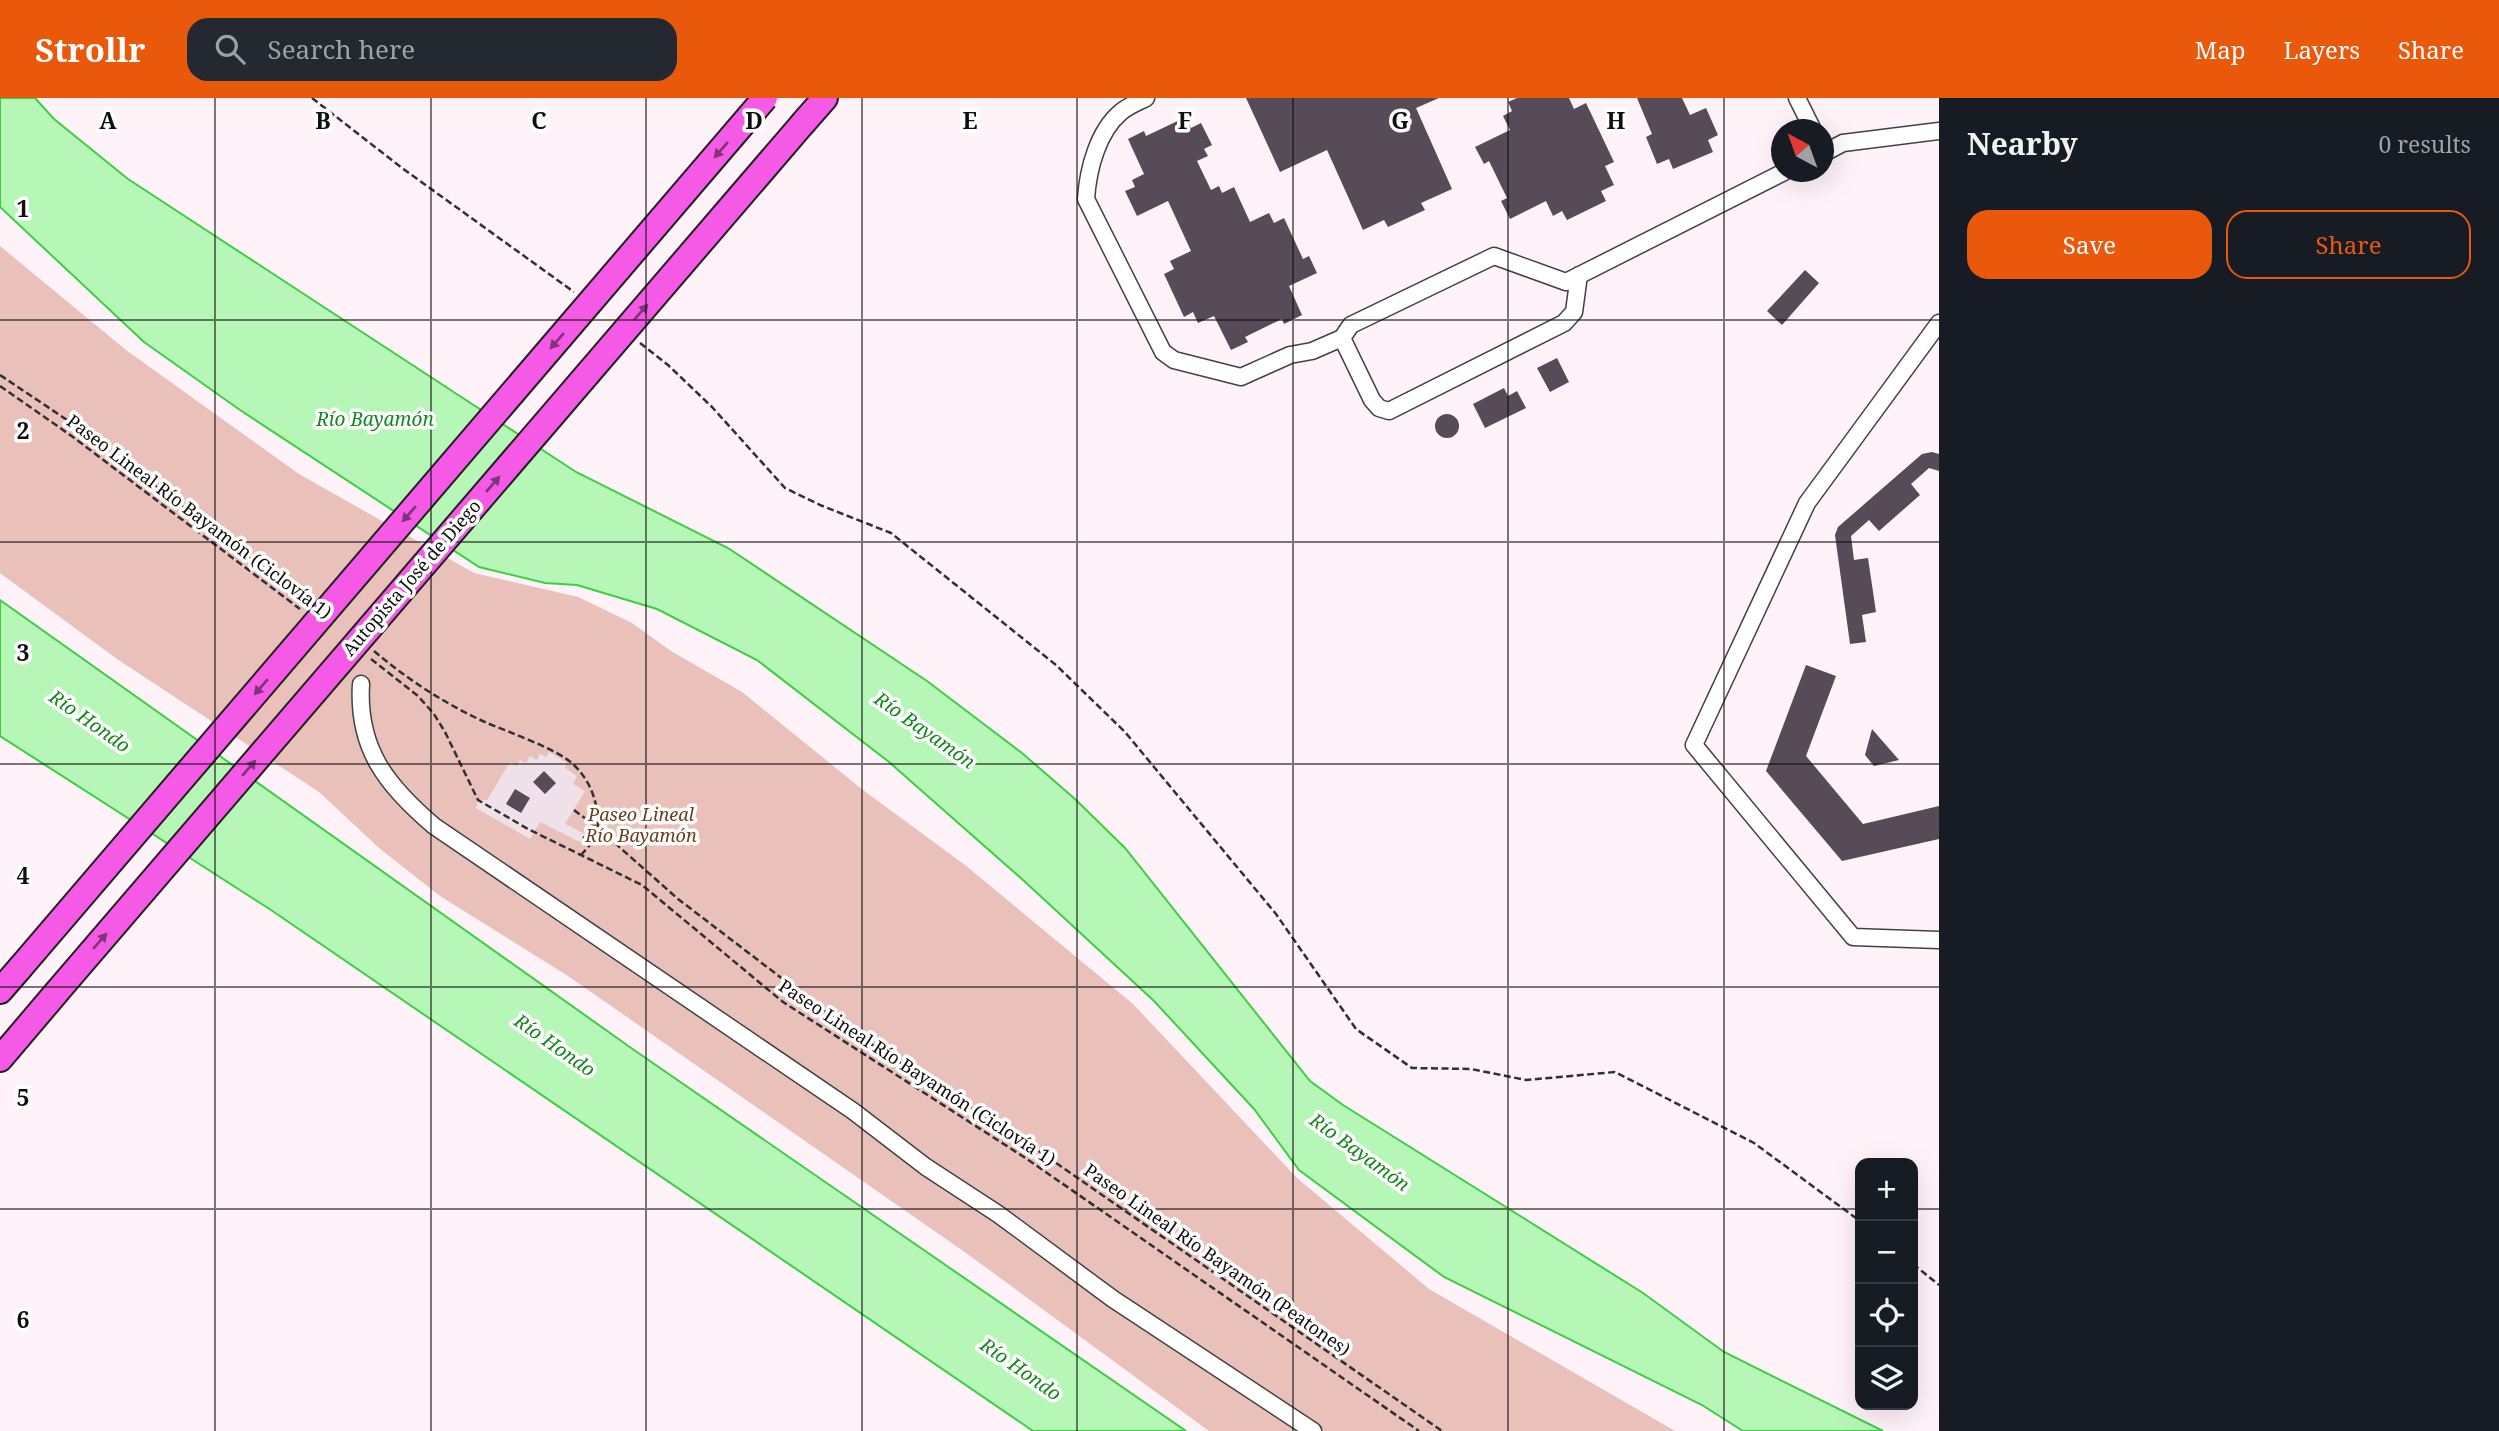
<!DOCTYPE html>
<html lang="en">
<head>
<meta charset="utf-8">
<style>
  :root { --surface:#171b24; --page:#242831; --text:#f1f3f6; --muted:#9ea1a6; --line:#363941; --accent:#ea580c }
  body { margin:0; font-family:"Noto Serif",serif; background:var(--page); color:var(--text) }
  .controls { position:absolute; right:21px; bottom:21px; display:grid; overflow:hidden; border-radius:14px; box-shadow:0 7px 28px #0002 }
  .controls button { width:63px; height:63px; display:grid; place-items:center; padding:0; border:0; border-bottom:2px solid var(--line); background:var(--surface); color:var(--text); font:35px sans-serif }
  .compass { position:absolute; left:1771px; top:21px; width:63px; height:63px; border-radius:50%; background:var(--surface); box-shadow:0 7px 28px #0002; rotate:319deg }
  .list { margin:0; padding:0; list-style:none }
  h2 { display:flex; justify-content:space-between; align-items:center; height:91px; margin:0; padding:0 28px; font-size:30px }
  h2 small { font-size:23px; font-weight:400; color:var(--muted) }
  .actions { display:flex; gap:14px; padding:21px 28px }
  .actions a { flex:1; padding:16px 0; border:2px solid var(--accent); border-radius:21px; text-align:center; font-size:24px; color:var(--accent) }
  .actions .main { background:var(--accent); color:#fff }
  .icon { flex:none; width:38px; height:38px; fill:none; stroke:currentColor; stroke-width:2; stroke-linecap:round; stroke-linejoin:round }
  .map { position:relative; flex:none; width:1939px; height:1333px; overflow:hidden }
  header { display:flex; align-items:center; gap:42px; box-sizing:border-box; height:98px; padding:0 35px; background:var(--accent); color:#fff }
  header strong { font-size:33px }
  nav { display:flex; gap:38px; margin-inline-start:auto; font-size:24px }
  .search { width:490px; height:63px; background:var(--page); display:flex; align-items:center; gap:18px; box-sizing:border-box; padding:0 24px; border-radius:21px; color:var(--muted); font-size:26px }
  main { display:flex }
  aside { flex:1; background:var(--surface) }
  .map>svg:first-child { display:block }
  .green { fill:#eac0ba }
  .plaza { fill:#f0e0ea }
  .water { fill:#b6f7b7; stroke:#3ccf41; stroke-width:2 }
  .building { fill:#584b58 }
  .lines { fill:none; stroke-linecap:round; stroke-linejoin:round }
  .minor-casing { stroke:#424242; stroke-width:19 }
  .highway-casing { stroke:#202020; stroke-width:28 }
  .path { stroke:#313131; stroke-width:2.5; stroke-dasharray:7 3.5; stroke-linecap:butt }
  .minor { stroke:#fff; stroke-width:16 }
  .highway { stroke:#f55ae7; stroke-width:24 }
  .highway-bridge-casing { stroke:#202020; stroke-width:28; stroke-linecap:butt }
  .highway-bridge { stroke:#f55ae7; stroke-width:24 }
  .oneway { fill:#82347b }
  .grid { fill:none; stroke:#0f0f0f; stroke-width:2; stroke-opacity:0.55 }
  .labels { text-anchor:middle; stroke-width:7; stroke-linejoin:round; paint-order:stroke }
  .street-label { font-size:18px; fill:#0f0f0f; stroke:#fff }
  .park-label { font-size:18px; font-style:italic; fill:#693e1e; stroke:#fff }
  .water-label { font-size:19px; font-style:italic; fill:#15871e; stroke:#fff }
  .grid-label { font-size:23px; text-anchor:middle; font-weight:bold; fill:#0f0f0f; stroke:#fff; stroke-width:7; stroke-linejoin:round; paint-order:stroke }
</style>
</head>
<body>
<header>
<strong>Strollr</strong>
<div class="search"><svg class="icon" aria-label="search" viewBox="0 0 24 24"><circle cx="10" cy="10" r="6"/><path d="M15 15l6 6"/></svg>Search here</div>
<nav><a>Map</a><a>Layers</a><a>Share</a></nav>
</header>
<main>
<div class="map">
<svg width="1939" height="1333" viewBox="0 0 1939 1333">
  <rect width="100%" height="100%" fill="#fff2f9"/>
  <path class="green" d="M0,148L126,252L299,376L474,475L578,499L632,525L671,553L742,594L863,692L965,767L1133,906L1297,1080L1429,1191L1675,1333H1209L966,1155L568,878L440,798L379,750L319,694L117,561L0,475Z"/>
  <path class="plaza" d="M549,654L567,665L565,670L577,678L573,686L585,693L565,726L585,736L580,744L540,724L530,741L476,710L478,702H487L510,664L516,668L520,662L526,665L530,658L537,662L540,656L546,659Z"/>
  <path class="water" d="M0,0H35L54,21L128,81L576,374L728,450L927,583L1022,655L1075,701L1125,750L1310,983L1343,1007L1643,1195L1724,1254L1883,1333H1743L1702,1307L1444,1179L1299,1072L1254,1011L1154,903L1023,782L889,664L757,562L657,511L577,487L545,485L479,469L240,312L144,244L0,109Z
    M0,502L634,952L1186,1333H1033L271,812L0,638Z"/>
  <path class="building" d="M1246,0H1439L1416,10L1452,91L1421,105L1425,112L1388,129L1384,122L1363,132L1327,52L1280,74Z
    M1517,0H1569L1574,11L1586,5L1614,64L1605,68L1614,87L1601,93L1606,103L1567,122L1562,113L1553,118L1546,103L1510,121L1501,103L1507,100L1489,63L1484,66L1475,49L1510,32L1503,18L1512,13L1508,4Z
    M1637,0H1682L1690,17L1706,10L1718,37L1708,42L1713,54L1673,71L1669,61L1657,66L1646,39L1652,36Z
    M1186,19L1191,30L1201,25L1212,47L1204,51L1208,58L1197,63L1211,92L1219,88L1222,95L1234,89L1250,124L1269,115L1274,125L1284,120L1303,161L1309,158L1317,175L1289,188L1302,217L1284,226L1282,221L1245,239L1248,244L1231,252L1214,218L1198,225L1193,214L1184,219L1164,176L1174,171L1170,163L1191,153L1168,103L1137,118L1125,93L1135,89L1132,82L1144,76L1128,41L1144,33L1146,38Z
    M1805,172L1819,185L1782,227L1767,213Z
    M1557,260L1569,284L1550,294L1537,270Z
    M1504,290L1508,298L1517,293L1526,310L1485,330L1473,306Z
    M1435 328a12 12 0 1 1 24 0a12 12 0 1 1-24 0Z
    M1932,354L1939,356V373L1929,370L1911,386L1920,397L1879,433L1869,422L1851,438L1854,462L1868,460L1876,514L1862,517L1866,544L1850,546L1835,437L1838,429L1922,356Z
    M1806,567L1836,578L1806,658L1863,726L1939,708V741L1842,763L1766,673Z
    M1872,631L1899,662L1874,668L1865,657Z
    M544,673L556,685L545,696L533,684Z
    M515,691L530,700L521,715L506,706Z"/>
  <g class="lines">
    <g class="minor-casing">
      <path id="minor" d="M1146,0C1138,4 1128,8 1121,14C1098,33 1088,71 1086,101L1163,254L1174,262L1241,279L1290,257L1312,253L1342,240
        M1797,0L1813,32
        M1824,55L1843,45L1939,33
        M1579,177L1574,214L1564,225L1389,313L1379,310L1372,302L1342,240L1351,227L1494,158L1566,184L1784,74
        M1939,225L1807,405L1694,647L1853,839L1939,842
        M361,586C357,651 387,688 434,728L853,1013L926,1069L998,1116L1113,1201L1313,1333"/>
    </g>
    <g class="highway-casing">
      <path id="highway" d="M804,24L825,0
        M0,893L20,870
        M0,961L56,895"/>
    </g>
    <path class="path" d="M312,0L402,70L574,194
      M640,245L668,267L712,309L785,390L820,407L891,435L1056,567L1125,634L1276,816L1356,931L1412,970L1471,971L1526,982L1615,974L1754,1045L1860,1123
      M0,277L76,328L307,503
      M0,288L73,339L300,511
      M374,553C408,582 447,607 487,625C509,634 559,652 574,667C592,685 598,705 598,730
      M371,561L418,598L434,616L445,634L478,702L528,731L642,787L783,904L1027,1061L1419,1333
      M574,712L599,731L678,801L852,934L1036,1051L1442,1333
      M581,757L590,747V743L583,739
      M1913,1166L1939,1187"/>
    <use href="#minor" class="minor"/>
    <use href="#highway" class="highway"/>
    <g class="highway-bridge-casing">
      <path id="highway-bridge" d="M20,870L765,0
        M56,895L804,24"/>
    </g>
    <use href="#highway-bridge" class="highway-bridge"/>
  </g>
  <defs><path id="oneway-solid" d="M-6-.8H1V-3.2L6.5 0L1 3.2V.8H-6Z" transform="scale(1.75)"/></defs>
  <g class="oneway">
    <use href="#oneway-solid" transform="translate(721 52) rotate(131)"/>
    <use href="#oneway-solid" transform="translate(641 214) rotate(-49)"/>
    <use href="#oneway-solid" transform="translate(557 243) rotate(131)"/>
    <use href="#oneway-solid" transform="translate(493 386) rotate(-49)"/>
    <use href="#oneway-solid" transform="translate(409 416) rotate(131)"/>
    <use href="#oneway-solid" transform="translate(261 589) rotate(131)"/>
    <use href="#oneway-solid" transform="translate(249 670) rotate(-49)"/>
    <use href="#oneway-solid" transform="translate(100 843) rotate(-49)"/>
  </g>
  <path class="grid" d="M215,0V1333M431,0V1333M646,0V1333M862,0V1333M1077,0V1333M1293,0V1333M1508,0V1333M1724,0V1333M0,222H1939M0,444H1939M0,666H1939M0,889H1939M0,1111H1860M1913,1111H1939"/>
  <g class="labels">
    <g class="street-label">
      <text transform="translate(199 419) rotate(37)" y="6">Paseo Lineal Río Bayamón (Ciclovía 1)</text>
      <text transform="translate(412 480) rotate(-49)" y="6">Autopista José de Diego</text>
      <text transform="translate(917 975) rotate(33)" y="6">Paseo Lineal Río Bayamón (Ciclovía 1)</text>
      <text transform="translate(1217 1162) rotate(35)" y="6">Paseo Lineal Río Bayamón (Peatones)</text>
    </g>
    <g class="park-label">
      <text x="641" y="723">Paseo Lineal<tspan x="641" dy="21">Río Bayamón</tspan></text>
    </g>
    <g class="water-label">
      <text x="375" y="328">Río Bayamón</text>
      <text transform="translate(90 623) rotate(35)" y="7">Río Hondo</text>
      <text transform="translate(925 632) rotate(35)" y="7">Río Bayamón</text>
      <text transform="translate(555 947) rotate(35)" y="7">Río Hondo</text>
      <text transform="translate(1360 1054) rotate(36)" y="7">Río Bayamón</text>
      <text transform="translate(1021 1271) rotate(35)" y="7">Río Hondo</text>
    </g>
  </g>
  <g class="grid-label">
    <text x="108" y="31">A</text>
    <text x="323" y="31">B</text>
    <text x="539" y="31">C</text>
    <text x="754" y="31">D</text>
    <text x="970" y="31">E</text>
    <text x="1185" y="31">F</text>
    <text x="1400" y="31">G</text>
    <text x="1616" y="31">H</text>
    <text x="23" y="119">1</text>
    <text x="23" y="341">2</text>
    <text x="23" y="563">3</text>
    <text x="23" y="786">4</text>
    <text x="23" y="1008">5</text>
    <text x="23" y="1230">6</text>
  </g>
</svg>
<div class="controls">
<button>+</button>
<button>−</button>
<button><svg class="icon" aria-label="locate" viewBox="0 0 24 24"><circle cx="12" cy="12" r="6"/><path d="M12 2v4M12 18v4M2 12h4M18 12h4"/></svg></button>
<button><svg class="icon" aria-label="layers" viewBox="0 0 24 24"><path d="M12 4l9 5-9 5-9-5zM3 14l9 5 9-5"/></svg></button>
</div>
<svg class="compass" viewBox="-18 -18 36 36"><path d="M0-13l5 13h-10z" fill="#e53935"/><path d="M0 13l5-13h-10z" fill="#9ea1a6"/></svg>
</div>
<aside>
<h2>Nearby<small>0 results</small></h2>
<ul class="list">
</ul>
<div class="actions"><a class="main">Save</a><a>Share</a></div>
</aside>
</main>
</body>
</html>
